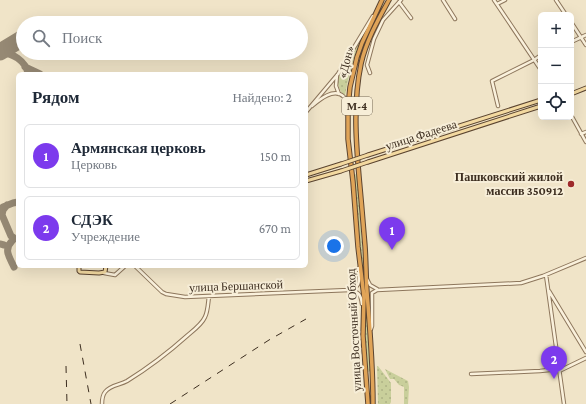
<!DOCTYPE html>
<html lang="ru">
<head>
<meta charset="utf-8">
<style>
  :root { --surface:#fff; --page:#f2f2f3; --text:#1f2937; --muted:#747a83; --line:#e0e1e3; --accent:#7c3aed }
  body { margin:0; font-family:"Crimson Pro",serif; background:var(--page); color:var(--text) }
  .controls { position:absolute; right:12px; top:12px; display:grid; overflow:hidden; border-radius:6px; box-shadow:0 4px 16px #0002 }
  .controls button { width:36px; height:36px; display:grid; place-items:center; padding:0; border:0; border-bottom:1px solid var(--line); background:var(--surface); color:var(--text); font:20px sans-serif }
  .you { position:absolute; left:334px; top:246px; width:14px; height:14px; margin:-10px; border:3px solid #fff; border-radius:50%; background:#1a73e8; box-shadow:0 0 0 6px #1a73e833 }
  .badge { display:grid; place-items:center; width:26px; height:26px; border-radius:50%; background:var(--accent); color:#fff; font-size:13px; font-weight:700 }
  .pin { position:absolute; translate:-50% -33px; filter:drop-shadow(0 1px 2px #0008) }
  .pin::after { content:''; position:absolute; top:21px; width:14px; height:12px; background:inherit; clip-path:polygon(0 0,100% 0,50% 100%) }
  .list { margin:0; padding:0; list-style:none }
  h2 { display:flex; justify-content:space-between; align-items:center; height:52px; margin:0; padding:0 16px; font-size:17px }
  h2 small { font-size:13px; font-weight:400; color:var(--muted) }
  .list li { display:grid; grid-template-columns:26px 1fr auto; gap:12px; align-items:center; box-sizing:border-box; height:64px; margin:0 8px 8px; padding:0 8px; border:1px solid var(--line); border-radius:6px }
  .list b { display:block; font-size:15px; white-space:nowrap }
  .list p { margin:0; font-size:13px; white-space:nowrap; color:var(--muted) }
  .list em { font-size:13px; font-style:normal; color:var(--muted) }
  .icon { flex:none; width:22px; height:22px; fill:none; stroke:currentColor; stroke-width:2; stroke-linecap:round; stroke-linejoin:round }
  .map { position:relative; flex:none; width:586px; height:404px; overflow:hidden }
  .search { position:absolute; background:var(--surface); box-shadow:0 4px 16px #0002; left:16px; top:16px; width:292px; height:44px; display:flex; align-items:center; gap:10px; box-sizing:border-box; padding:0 14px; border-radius:22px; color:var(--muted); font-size:15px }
  .panel { position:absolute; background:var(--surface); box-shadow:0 4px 16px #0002; left:16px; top:72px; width:292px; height:196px; border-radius:6px }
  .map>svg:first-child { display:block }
  .grass { fill:url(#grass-dots) }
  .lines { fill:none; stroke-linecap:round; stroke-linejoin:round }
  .taxiway { stroke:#968974; stroke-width:7 }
  .runway { stroke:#968974; stroke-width:17 }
  .minor-casing { stroke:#8d765c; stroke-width:4.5 }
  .major-casing { stroke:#5b4430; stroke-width:5 }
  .highway-casing { stroke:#5b4430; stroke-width:5.5 }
  .minor { stroke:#faf1dc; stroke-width:2.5 }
  .major { stroke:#f3d9a0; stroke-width:3 }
  .highway { stroke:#e0a458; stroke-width:3.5 }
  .rail { stroke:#3d2e20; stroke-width:1; stroke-dasharray:7 7; stroke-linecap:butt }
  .major-bridge-casing { stroke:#5b4430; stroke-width:5; stroke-linecap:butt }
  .major-bridge { stroke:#f3d9a0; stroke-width:3 }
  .poi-dot { fill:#9e2a2b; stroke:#f7eed8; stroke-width:1.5 }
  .labels { text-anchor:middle; stroke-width:4; stroke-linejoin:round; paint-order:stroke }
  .shield { fill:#f7eed8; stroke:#756857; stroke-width:1 }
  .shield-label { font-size:11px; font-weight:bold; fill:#3d2e20 }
  .street-label { font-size:12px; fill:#3d2e20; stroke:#f7eed8 }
  .poi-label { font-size:12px; font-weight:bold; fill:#3d2e20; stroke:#f7eed8; text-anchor:end }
</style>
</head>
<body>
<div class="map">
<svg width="586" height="404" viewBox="0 0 586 404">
  <defs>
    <pattern id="grass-dots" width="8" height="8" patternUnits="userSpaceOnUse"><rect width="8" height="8" fill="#c9cf9b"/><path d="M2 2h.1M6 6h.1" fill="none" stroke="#aeb285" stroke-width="1.8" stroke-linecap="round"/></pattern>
  </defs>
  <rect width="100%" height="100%" fill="#f0e4c8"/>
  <path class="grass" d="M363,34C354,54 349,74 345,96C340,92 337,85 338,79C339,71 358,43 363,34Z
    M356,174L357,175L365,289L370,371L369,372L367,371L365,333V299L360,250L354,175Z
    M377,366H378L391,383V402L390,404H378Z
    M385,369L408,381L409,387L408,404H404V387L399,385L394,379H390Z"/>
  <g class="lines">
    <path class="taxiway" d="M0,53C12,52 26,61 28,74
      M25,67L40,74
      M7,205L3,210L2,215L11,236L14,238L17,239
      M3,207L13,203L18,202
      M12,241C3,250 10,258 14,267
      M0,244L4,245"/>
    <path class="runway" d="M0,52L23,38"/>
    <g class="minor-casing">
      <path id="minor" d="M443,0L455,19
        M494,0L541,70
        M556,0L566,15
        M399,2L411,18
        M497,4L505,0
        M571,22L586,45
        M571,42L586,35
        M370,73L367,65L374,39L383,20L401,0
        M337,75L336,86L339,94
        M312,106C319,100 334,87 344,97C346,100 347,104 348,107
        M498,106L492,81L534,60L541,55
        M306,112L338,74L373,16
        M571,115L586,142
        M581,134L586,132
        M135,266L162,292L166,294L185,297L349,290C362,287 359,279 359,268
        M104,273L115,275L125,266
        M546,275L548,289L564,404
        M367,279L370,285L377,289
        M350,290C359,292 361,295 362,304
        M549,291L586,352
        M371,329L372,326V293L377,290L521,283L543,276L586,258
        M559,371L586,358
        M471,374L540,371L559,369
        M102,404C102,400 102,396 105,392C110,385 120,385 127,381C148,368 169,352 188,335C194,330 202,324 205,317C208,311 208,303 209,296"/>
    </g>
    <g class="major-casing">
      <path id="major" d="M571,94L586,88
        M368,155L541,100
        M368,162L541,106
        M306,175L341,164
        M306,181L341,171
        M79,266V271L80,272L99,273L105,272L106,266"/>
    </g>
    <g class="highway-casing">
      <path id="highway" d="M368,404L363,336L364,297L358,247L353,182L348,139V107L350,87L357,57L362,43L382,0
        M373,404C373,367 370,329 367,292C366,276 366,261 365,246C364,234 363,222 362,210C358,162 351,112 361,64C366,41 378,20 389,0"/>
    </g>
    <use href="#minor" class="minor"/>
    <use href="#major" class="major"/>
    <use href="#highway" class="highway"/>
    <path class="rail" d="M80,344L91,404
      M66,366L67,404
      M170,404L269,340L306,319"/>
    <g class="major-bridge-casing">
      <path id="major-bridge" d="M341,164L368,155
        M341,171L368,162"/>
    </g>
    <use href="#major-bridge" class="major-bridge"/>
  </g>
  <circle class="poi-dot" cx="571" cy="184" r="4"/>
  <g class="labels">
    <rect class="shield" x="342" y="97" width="30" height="18" rx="3"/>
    <g class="shield-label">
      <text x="357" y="110">М-4</text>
    </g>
    <g class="street-label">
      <text transform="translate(346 62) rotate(-75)" y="4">«Дон»</text>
      <text transform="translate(421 135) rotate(-18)" y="4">улица Фадеева</text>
      <text transform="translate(236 286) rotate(-2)" y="4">улица Бершанской</text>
      <text transform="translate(354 330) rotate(-93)" y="4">улица Восточный Обход</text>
    </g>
    <g class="poi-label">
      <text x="563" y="181">Пашковский жилой<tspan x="563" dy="14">массив 350912</tspan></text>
    </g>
  </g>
</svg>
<div class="controls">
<button>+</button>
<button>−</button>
<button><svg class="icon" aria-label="locate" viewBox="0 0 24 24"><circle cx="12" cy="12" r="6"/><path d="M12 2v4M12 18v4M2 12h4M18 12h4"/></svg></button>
</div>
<div class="you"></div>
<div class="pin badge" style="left:392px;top:250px">1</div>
<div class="pin badge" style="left:554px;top:379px">2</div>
<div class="search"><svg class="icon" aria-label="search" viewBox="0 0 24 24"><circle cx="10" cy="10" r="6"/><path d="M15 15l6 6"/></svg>Поиск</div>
<section class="panel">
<h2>Рядом<small>Найдено: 2</small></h2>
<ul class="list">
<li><span class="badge">1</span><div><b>Армянская церковь</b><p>Церковь</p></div><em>150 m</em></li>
<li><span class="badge">2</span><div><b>СДЭК</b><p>Учреждение</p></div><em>670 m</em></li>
</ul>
</section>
</div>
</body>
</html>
